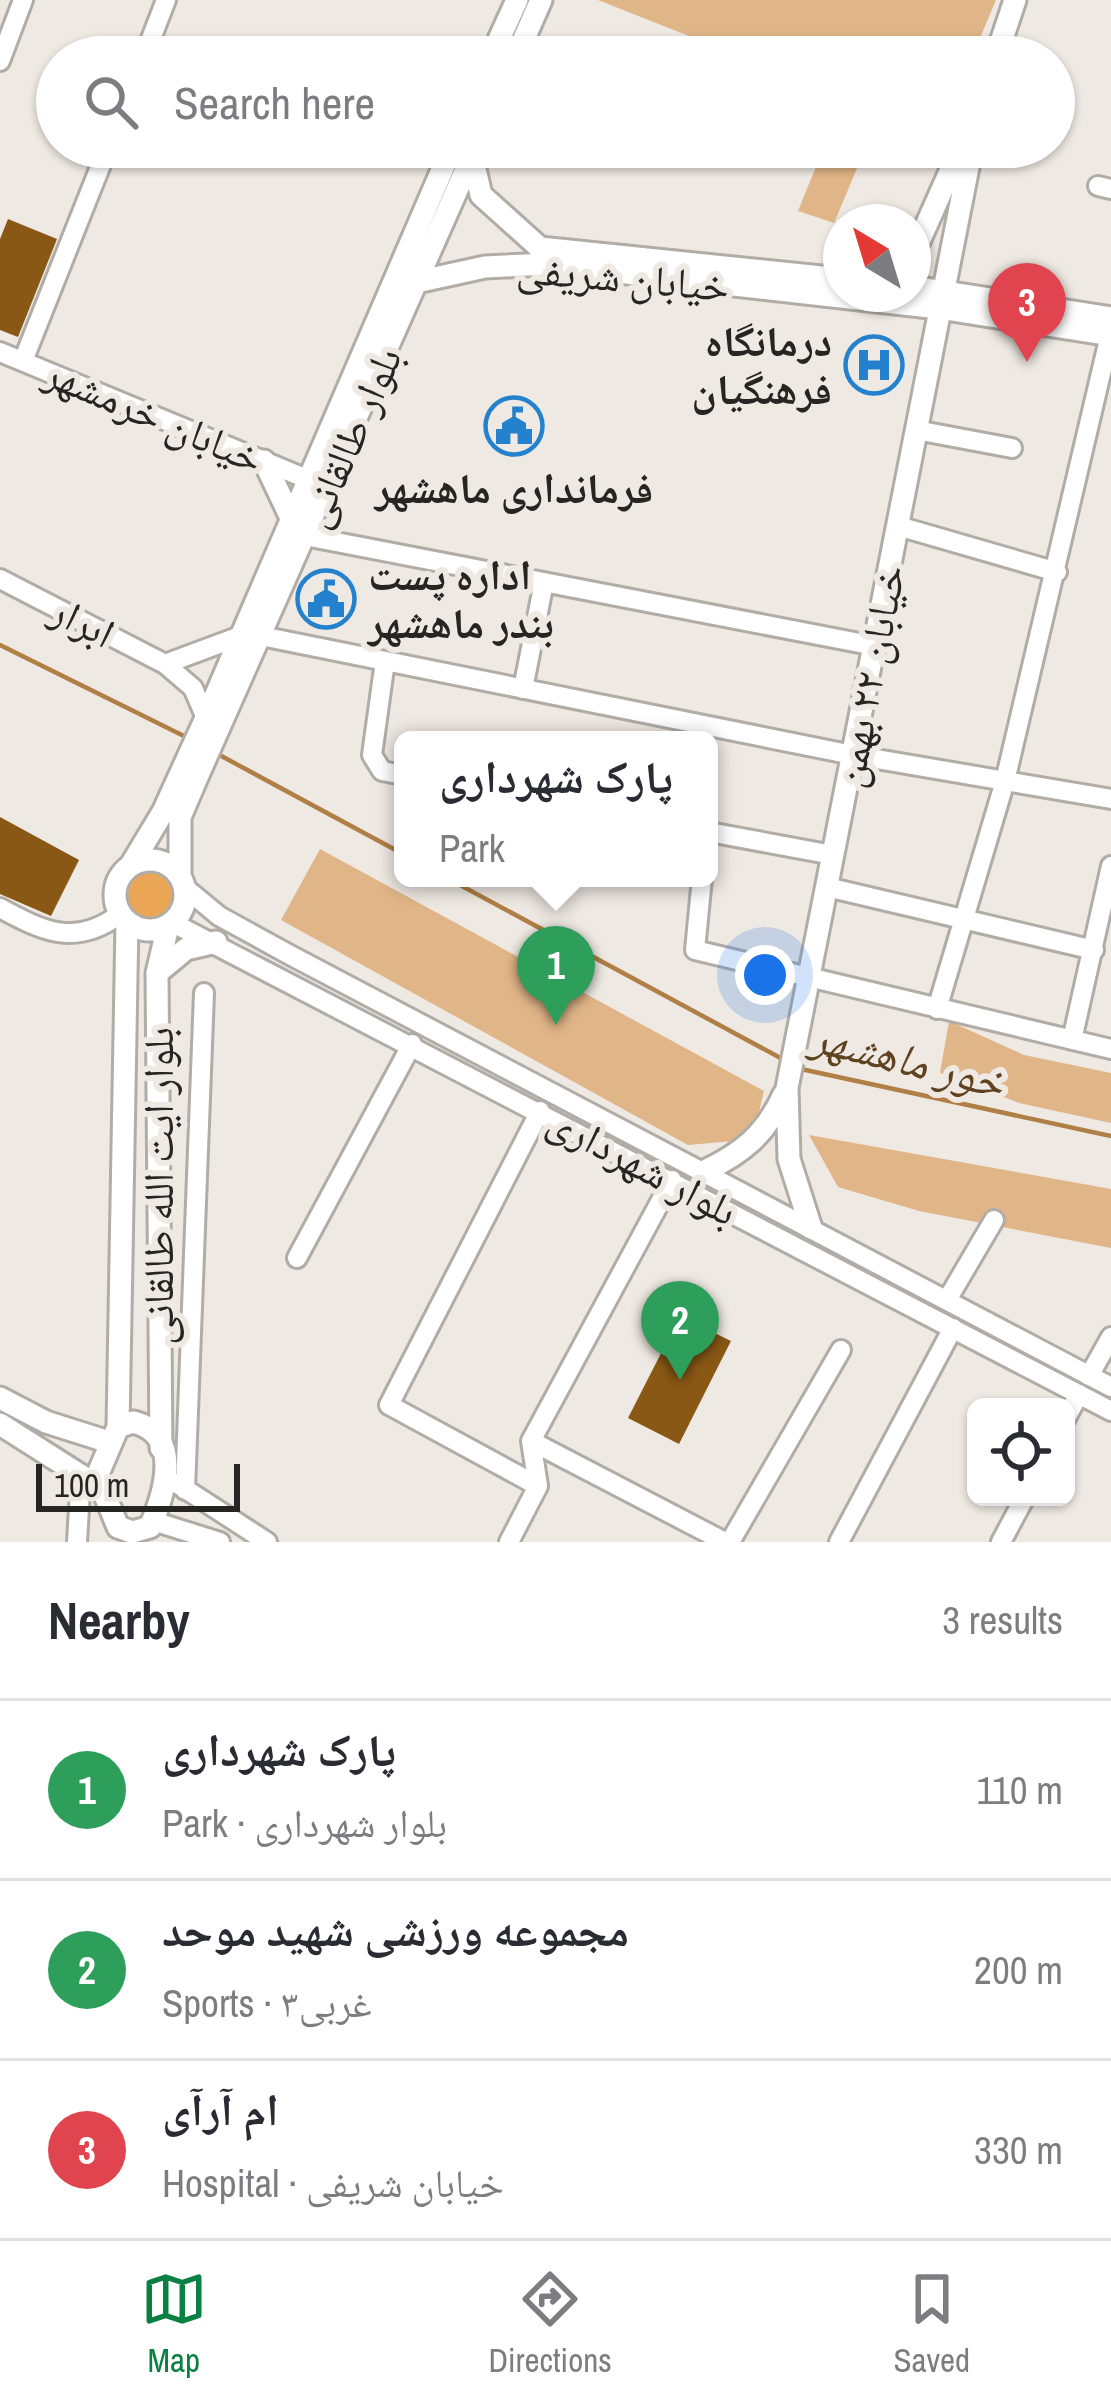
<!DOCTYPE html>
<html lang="en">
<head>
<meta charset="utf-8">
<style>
  :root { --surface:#fff; --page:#f2f2f3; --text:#2b2b33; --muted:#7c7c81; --line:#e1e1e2; --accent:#0b8043 }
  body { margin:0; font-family:"Archivo Narrow","Noto Naskh Arabic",sans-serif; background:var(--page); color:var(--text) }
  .controls { position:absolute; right:36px; bottom:36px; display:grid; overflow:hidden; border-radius:18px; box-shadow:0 3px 9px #0004 }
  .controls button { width:108px; height:108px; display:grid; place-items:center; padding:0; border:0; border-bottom:3px solid var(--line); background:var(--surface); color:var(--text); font:60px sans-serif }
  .compass { position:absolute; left:823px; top:204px; width:108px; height:108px; border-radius:50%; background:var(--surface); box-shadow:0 3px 9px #0004; rotate:322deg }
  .scale { position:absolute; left:36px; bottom:30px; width:204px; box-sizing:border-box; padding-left:12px; border:6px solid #272523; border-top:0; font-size:33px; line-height:42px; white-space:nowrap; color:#272523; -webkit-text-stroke:9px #efe9e3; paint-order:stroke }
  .you { position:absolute; left:765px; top:975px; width:42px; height:42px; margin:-30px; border:9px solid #fff; border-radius:50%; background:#1a73e8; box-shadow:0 0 0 18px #1a73e833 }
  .badge { display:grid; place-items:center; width:78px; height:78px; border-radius:50%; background:var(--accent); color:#fff; font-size:39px; font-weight:700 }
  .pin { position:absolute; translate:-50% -99px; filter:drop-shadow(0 3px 6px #0008) }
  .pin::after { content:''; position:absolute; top:63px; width:42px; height:36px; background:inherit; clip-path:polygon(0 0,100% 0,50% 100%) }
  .popup { position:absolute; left:394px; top:731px; width:324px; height:156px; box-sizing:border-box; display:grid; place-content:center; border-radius:18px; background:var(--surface); filter:drop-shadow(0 3px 9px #0005); font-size:39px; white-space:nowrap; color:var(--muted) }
  .popup b { font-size:45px; color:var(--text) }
  .popup::after { content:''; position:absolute; left:50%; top:100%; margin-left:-24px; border:24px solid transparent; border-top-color:var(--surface) }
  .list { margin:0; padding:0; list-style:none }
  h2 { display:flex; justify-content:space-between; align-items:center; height:156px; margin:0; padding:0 48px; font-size:51px }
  h2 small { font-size:39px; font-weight:400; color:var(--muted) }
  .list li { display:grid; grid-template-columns:78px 1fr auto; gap:36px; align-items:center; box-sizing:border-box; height:180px; padding:0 48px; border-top:3px solid var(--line) }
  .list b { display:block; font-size:45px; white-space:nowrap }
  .list p { margin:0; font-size:39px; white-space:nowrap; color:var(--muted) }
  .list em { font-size:39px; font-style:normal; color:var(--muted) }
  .icon { flex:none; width:66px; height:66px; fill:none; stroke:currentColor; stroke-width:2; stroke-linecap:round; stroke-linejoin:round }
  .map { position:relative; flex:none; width:1111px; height:1542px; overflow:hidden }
  .search { position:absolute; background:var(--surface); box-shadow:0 3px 9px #0004; left:36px; right:36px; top:36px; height:132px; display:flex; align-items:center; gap:30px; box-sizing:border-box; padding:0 42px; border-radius:66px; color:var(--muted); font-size:45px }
  .sheet { height:696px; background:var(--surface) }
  nav { display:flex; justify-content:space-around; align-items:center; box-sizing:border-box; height:168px; border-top:3px solid var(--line); background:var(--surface); font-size:33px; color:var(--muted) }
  nav a { display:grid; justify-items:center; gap:6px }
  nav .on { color:var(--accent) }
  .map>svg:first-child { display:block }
  .green { fill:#e0b587 }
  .water { fill:#eba655; stroke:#b07f46; stroke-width:3 }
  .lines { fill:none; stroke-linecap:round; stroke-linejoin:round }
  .stream { stroke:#b07f46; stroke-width:4.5 }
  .building { fill:#8a5815 }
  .minor-casing { stroke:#b1aca6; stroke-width:24 }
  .major-casing { stroke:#b1aca6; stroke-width:27 }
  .minor { stroke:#fff; stroke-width:18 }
  .major { stroke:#fff; stroke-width:21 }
  .labels { text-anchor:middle; stroke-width:12; stroke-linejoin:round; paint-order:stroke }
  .street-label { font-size:42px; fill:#272523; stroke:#efe9e3 }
  .poi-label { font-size:42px; font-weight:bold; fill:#272523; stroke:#efe9e3; text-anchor:end }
  .water-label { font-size:45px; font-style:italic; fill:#5f4220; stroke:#efe9e3 }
</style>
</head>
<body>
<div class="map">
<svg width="1111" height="1542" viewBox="0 0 1111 1542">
  <rect width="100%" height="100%" fill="#efe9e3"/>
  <path class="green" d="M598,0H996L972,57H742Z
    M824,147H866L834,223L798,211Z
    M320,849L764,1091L758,1116L734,1141L688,1145L281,920Z
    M949,1021L1024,1055L1111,1073V1123L1019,1103L940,1073Z
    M809,1135L1111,1189V1248L919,1211L838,1187Z"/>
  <path class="water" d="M123 895a26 26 0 1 1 52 0a26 26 0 1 1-52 0Z"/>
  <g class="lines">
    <path class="stream" d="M0,645L188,738
      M214,752L403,854
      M447,878L786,1061
      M801,1069L1111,1136"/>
  </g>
  <path class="building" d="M8,219L57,239L18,337L0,330V239Z
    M0,817L79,860L51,916L0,894Z
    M680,1316L731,1341L679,1444L628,1418Z"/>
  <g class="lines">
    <g class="minor-casing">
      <path id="minor" d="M144,57L166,0
        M0,61L23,0
        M1098,186L1111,189
        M0,352L307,479
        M23,361L108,147
        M916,430L1012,448
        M898,526L1057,572
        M305,536L875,646
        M0,579L165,664L193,688L206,718
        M261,636L853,755L1111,799
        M385,661L372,755L382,771L403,775
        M165,664L243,635
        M523,689L544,582
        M709,832L833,855
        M702,878L695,950L1111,1049
        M184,887L219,916L290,955L1111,1387
        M827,887L1094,950
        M0,908C44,932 76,947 120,914
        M173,923L1111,1411
        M937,1009L1005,781L1110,335
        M1072,1040L1111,866
        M297,1258L412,1044
        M947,1300L994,1220
        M1089,1376L1111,1337
        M1066,1418L1079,1394
        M531,1441L725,1542
        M176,1483L267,1542
        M538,1486L389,1405L540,1111
        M185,1490L204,993
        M153,1521L220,1542
        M77,1542L81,1474
        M509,1542L538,1486L531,1441L672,1180
        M730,1542L841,1350
        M839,1542L953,1328
        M1001,1542L1025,1497"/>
    </g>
    <g class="major-casing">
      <path id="major" d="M491,57L517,0
        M516,57L541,0
        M996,57L1015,0
        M472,156L481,195L540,248L841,279
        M913,255L961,147
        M421,281L485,267L547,264L939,308L1111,335
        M913,287L1111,318
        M264,461L291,518
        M115 895a35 35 0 1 1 70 0a35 35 0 1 1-70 0Z
        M131,865L163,812L205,720L452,147
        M180,877V817L198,775L476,147
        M157,973L186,949L216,942
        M703,1172C743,1153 766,1134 784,1094
        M811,1228L789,1159L787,1088L972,147
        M0,1398L46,1422L109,1442
        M133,1422C184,1434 164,1495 150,1527L132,1532L118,1527L97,1476L118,1427Z
        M0,1424L99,1487
        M118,1427L127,922
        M161,1448L157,973L168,926"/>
    </g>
    <use href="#minor" class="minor"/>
    <use href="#major" class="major"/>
  </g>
  <defs>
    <g id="hospital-ring" transform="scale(3)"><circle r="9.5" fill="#efe9e3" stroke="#2381cd" stroke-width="1.5"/><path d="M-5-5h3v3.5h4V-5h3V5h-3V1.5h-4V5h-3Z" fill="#2381cd"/></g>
    <g id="civic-ring" transform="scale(3)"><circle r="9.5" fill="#efe9e3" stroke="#2381cd" stroke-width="1.5"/><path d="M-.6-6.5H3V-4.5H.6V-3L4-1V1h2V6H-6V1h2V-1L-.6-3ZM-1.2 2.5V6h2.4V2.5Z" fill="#2381cd"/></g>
  </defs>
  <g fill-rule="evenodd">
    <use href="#hospital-ring" x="874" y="365"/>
    <use href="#civic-ring" x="514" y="426"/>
    <use href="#civic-ring" x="326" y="599"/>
  </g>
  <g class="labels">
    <g class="street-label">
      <text transform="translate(623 277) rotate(5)" y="15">خیابان شریفی</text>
      <text transform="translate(154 415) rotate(23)" y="15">خیابان خرمشهر</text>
      <text transform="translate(350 437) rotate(-66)" y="15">بلوار طالقانی</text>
      <text transform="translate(83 621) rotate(27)" y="15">ابرار</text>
      <text transform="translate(869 676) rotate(-79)" y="15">خیابان ۲۲ بهمن</text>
      <text transform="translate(643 1165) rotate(28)" y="15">بلوار شهرداری</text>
      <text transform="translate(158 1186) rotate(-90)" y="15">بلوار ایت الله طالقانی</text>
    </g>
    <g class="poi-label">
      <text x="832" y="356">درمانگاه<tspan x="832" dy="48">فرهنگیان</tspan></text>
      <text x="514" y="503" text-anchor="middle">فرمانداری ماهشهر</text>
      <text x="368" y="590" text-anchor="start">اداره پست<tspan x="368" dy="48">بندر ماهشهر</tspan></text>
    </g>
    <g class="water-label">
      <text transform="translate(908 1059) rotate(14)" y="16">خور ماهشهر</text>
    </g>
  </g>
</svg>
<div class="controls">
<button><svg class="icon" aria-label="locate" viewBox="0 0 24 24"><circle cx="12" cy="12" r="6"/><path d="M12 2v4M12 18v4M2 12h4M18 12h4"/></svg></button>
</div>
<svg class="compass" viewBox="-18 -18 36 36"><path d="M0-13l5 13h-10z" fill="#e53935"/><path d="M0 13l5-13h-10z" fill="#7c7c81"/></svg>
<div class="scale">100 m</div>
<div class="you"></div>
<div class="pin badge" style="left:556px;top:1025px;background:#2e9e5b">1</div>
<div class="popup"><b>پارک شهرداری</b>Park</div>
<div class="pin badge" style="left:680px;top:1380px;background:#2e9e5b">2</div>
<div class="pin badge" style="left:1027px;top:362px;background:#e0444e">3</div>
<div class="search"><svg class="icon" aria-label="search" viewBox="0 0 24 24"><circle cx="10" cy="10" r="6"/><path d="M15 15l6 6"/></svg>Search here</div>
</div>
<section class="sheet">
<h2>Nearby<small>3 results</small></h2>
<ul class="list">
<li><span class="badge" style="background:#2e9e5b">1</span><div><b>پارک شهرداری</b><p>Park · بلوار شهرداری</p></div><em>110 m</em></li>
<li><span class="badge" style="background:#2e9e5b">2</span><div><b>مجموعه ورزشی شهید موحد</b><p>Sports · ۳غربی</p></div><em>200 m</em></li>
<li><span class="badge" style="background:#e0444e">3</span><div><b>ام آرآی</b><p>Hospital · خیابان شریفی</p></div><em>330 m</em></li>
</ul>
</section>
<nav>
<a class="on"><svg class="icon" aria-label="map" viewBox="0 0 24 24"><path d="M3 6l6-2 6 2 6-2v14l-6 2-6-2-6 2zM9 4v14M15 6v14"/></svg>Map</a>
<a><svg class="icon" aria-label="directions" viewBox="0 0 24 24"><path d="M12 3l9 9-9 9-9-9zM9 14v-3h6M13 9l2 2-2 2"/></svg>Directions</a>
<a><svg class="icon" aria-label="saved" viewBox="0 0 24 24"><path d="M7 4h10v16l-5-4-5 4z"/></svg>Saved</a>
</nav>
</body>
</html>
